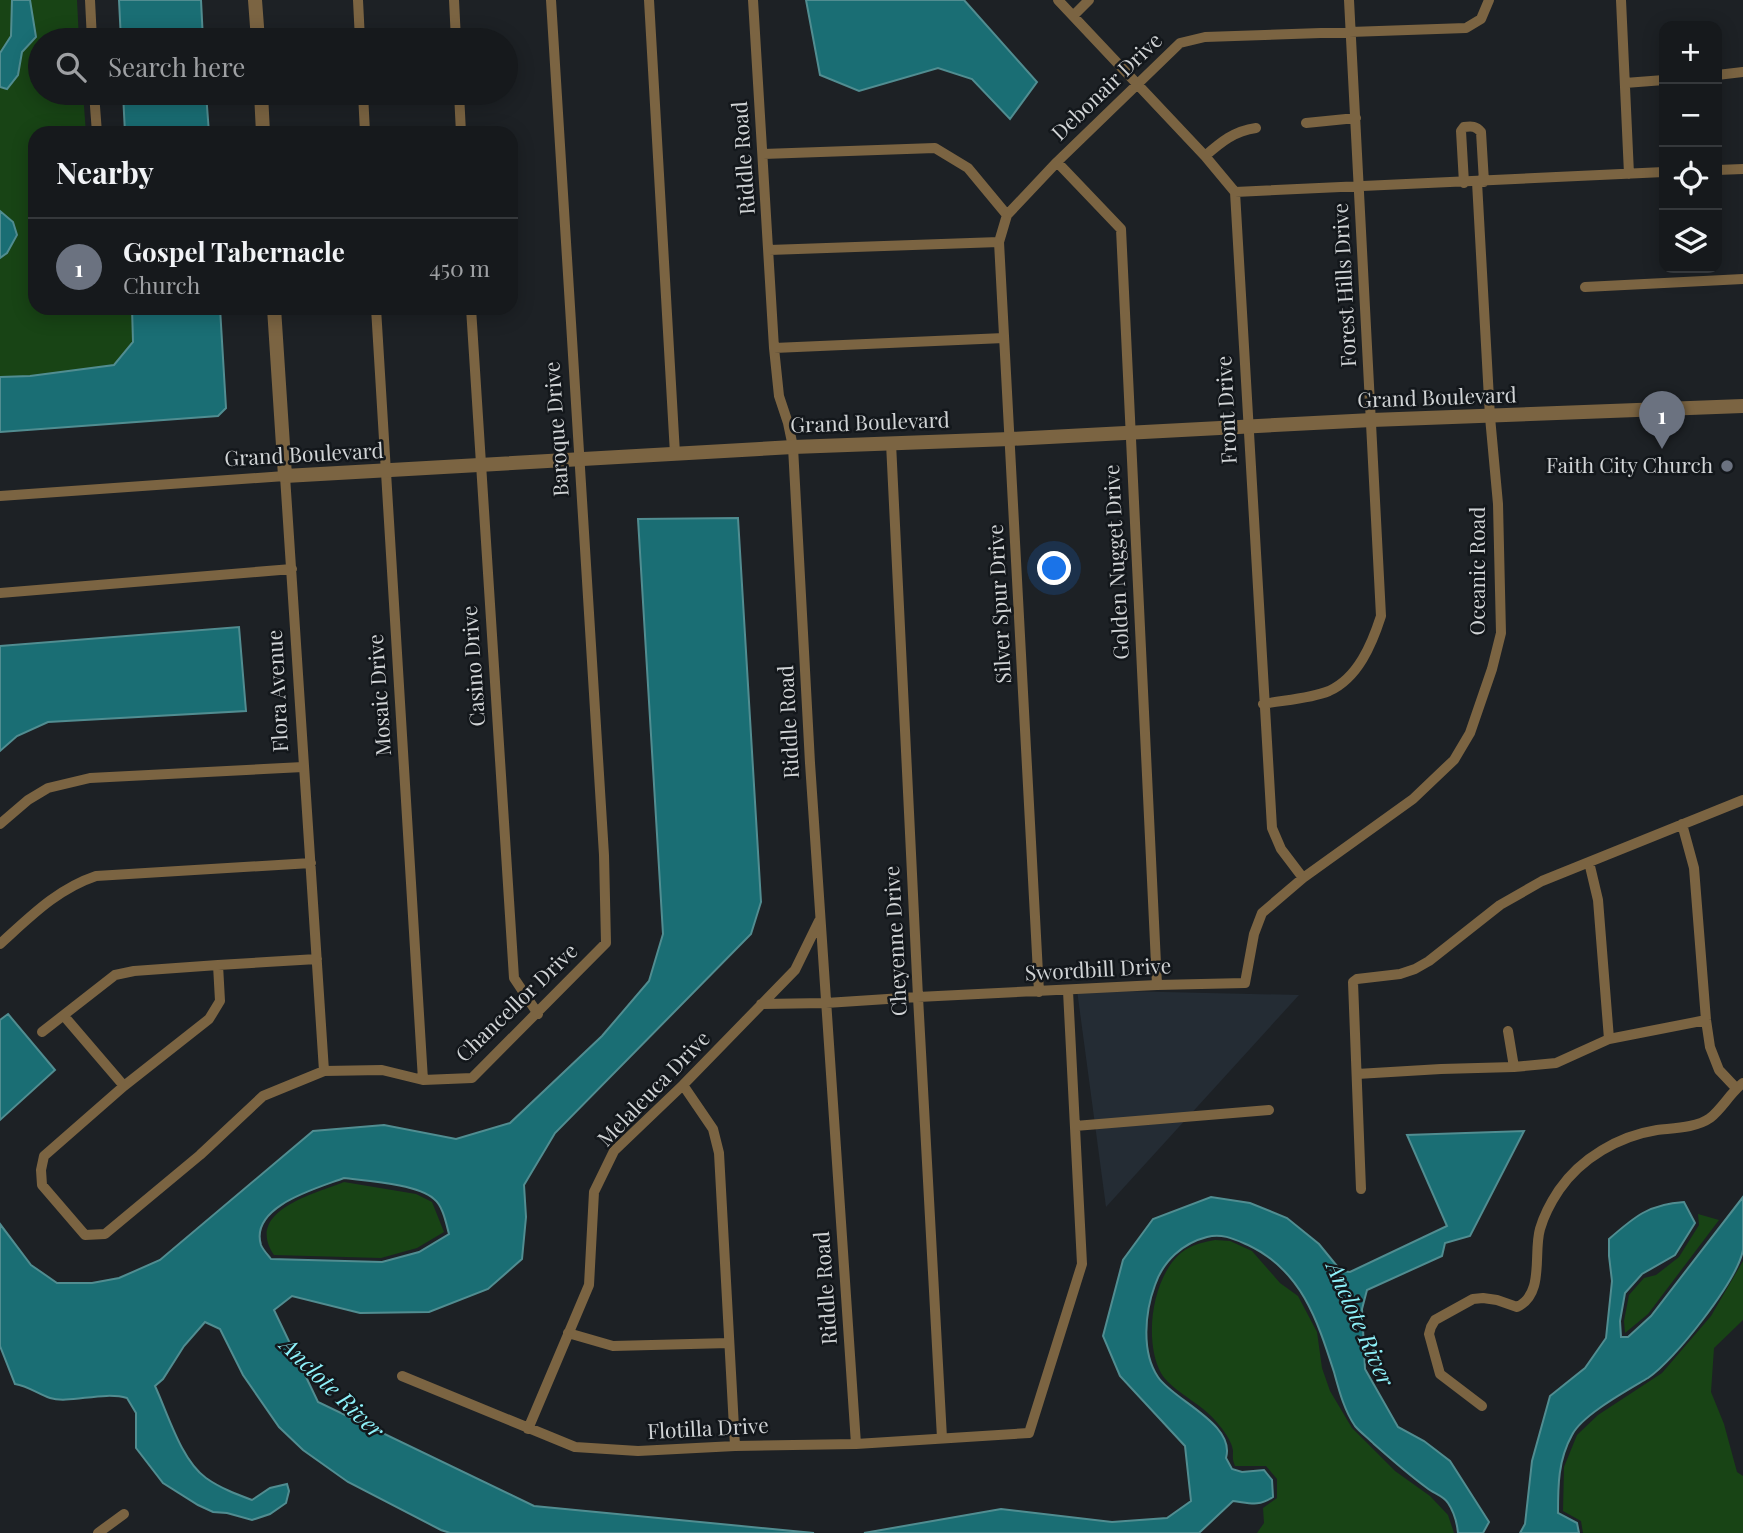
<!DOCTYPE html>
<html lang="en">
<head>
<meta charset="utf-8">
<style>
  :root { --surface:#16191c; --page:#1f2225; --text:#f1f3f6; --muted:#9ea0a3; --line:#35383b; --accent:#0f766e }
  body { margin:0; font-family:"Playfair Display",serif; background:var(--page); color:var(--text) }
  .controls { position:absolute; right:21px; top:21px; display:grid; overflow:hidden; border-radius:14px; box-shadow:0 4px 18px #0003 }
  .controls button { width:63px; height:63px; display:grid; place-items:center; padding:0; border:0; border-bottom:2px solid var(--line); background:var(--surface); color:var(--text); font:35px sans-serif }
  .you { position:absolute; left:1055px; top:569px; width:24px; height:24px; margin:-18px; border:5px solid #fff; border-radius:50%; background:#1a73e8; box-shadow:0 0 0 10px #1a73e833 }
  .badge { display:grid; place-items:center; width:46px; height:46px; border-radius:50%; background:var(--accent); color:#fff; font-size:23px; font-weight:700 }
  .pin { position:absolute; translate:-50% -58px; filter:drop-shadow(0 2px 4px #0008) }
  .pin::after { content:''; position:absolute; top:37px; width:24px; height:21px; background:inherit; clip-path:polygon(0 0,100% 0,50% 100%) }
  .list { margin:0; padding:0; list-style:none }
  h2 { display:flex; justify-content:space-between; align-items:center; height:91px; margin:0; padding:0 28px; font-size:30px }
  h2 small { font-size:23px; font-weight:400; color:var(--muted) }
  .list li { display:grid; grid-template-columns:46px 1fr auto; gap:21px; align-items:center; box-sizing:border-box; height:98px; padding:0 28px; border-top:2px solid var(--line) }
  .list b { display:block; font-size:26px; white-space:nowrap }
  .list p { margin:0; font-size:23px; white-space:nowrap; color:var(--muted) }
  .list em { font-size:23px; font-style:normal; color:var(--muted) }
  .icon { flex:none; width:38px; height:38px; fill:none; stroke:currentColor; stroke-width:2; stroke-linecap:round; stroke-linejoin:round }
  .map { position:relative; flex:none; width:1743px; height:1533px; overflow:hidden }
  .search { position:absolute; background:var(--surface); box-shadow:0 4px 18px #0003; left:28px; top:28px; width:490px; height:77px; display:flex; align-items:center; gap:18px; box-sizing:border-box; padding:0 24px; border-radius:38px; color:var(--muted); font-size:26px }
  .panel { position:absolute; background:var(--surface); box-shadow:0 4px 18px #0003; left:28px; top:126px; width:490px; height:189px; border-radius:21px }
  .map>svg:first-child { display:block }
  .built { fill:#242c34 }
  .green { fill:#184415 }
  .water { fill:#1a6e74; stroke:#518d91; stroke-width:2; fill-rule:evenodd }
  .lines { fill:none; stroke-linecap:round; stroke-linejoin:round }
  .minor { stroke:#7b6442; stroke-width:10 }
  .tertiary { stroke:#7b6442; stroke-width:14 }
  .worship-dot { fill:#6b7280; stroke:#13171b; stroke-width:2.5 }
  .labels { text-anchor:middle; stroke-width:5; stroke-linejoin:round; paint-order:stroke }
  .street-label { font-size:21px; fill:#d1d4d6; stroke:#13171b }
  .poi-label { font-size:21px; fill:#d1d4d6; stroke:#13171b; text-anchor:end }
  .water-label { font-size:23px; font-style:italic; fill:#8ef2fa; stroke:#13171b }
</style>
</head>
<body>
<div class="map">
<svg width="1743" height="1533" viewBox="0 0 1743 1533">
  <rect width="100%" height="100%" fill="#1d2125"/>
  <path class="built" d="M1077,990L1299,995L1106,1207Z"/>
  <path class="green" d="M0,0H77L79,40H40V93H83L86,133H35V308H132L133,342L114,365L0,380Z
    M344,1182L416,1194L432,1202L444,1232L417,1248L381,1258L274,1255C244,1211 314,1194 344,1182Z
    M1698,1214L1719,1220L1648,1314L1625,1333L1624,1321L1629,1295L1644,1278L1656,1275L1679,1257L1699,1225Z
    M1215,1240L1230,1241L1252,1251L1280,1283L1298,1296L1317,1332L1322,1368L1330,1391L1352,1428L1395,1471L1430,1496L1448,1515L1454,1533H1257L1264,1523L1263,1508L1277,1498V1479L1266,1466H1235C1232,1459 1233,1457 1233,1451C1232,1439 1218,1423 1210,1415C1197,1402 1169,1388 1161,1373C1143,1341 1152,1272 1185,1250C1194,1244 1205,1242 1215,1240Z
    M1743,1261V1320L1714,1348L1711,1392L1724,1424L1737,1472L1743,1476V1533H1583L1581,1521L1563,1511L1564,1467L1577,1435L1598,1415L1662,1373L1711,1316Z"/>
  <path class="water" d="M12,0H30L36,37L22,52L18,75L7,89L0,87V53L11,36Z
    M119,0H201L203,40H121Z
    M806,0H964L1037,82L1010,119L972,79L938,68L859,91L820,75Z
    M123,93H206L209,133H125Z
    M0,211L13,222L17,235L7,253L0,258Z
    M132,308H220L226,408L218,416L0,432V377L30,376L114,365L133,342Z
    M738,518L761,902L751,934L555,1133L524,1185L526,1217L522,1259L488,1289L429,1312L360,1313L292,1296L274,1310L318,1402L534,1506L814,1533H450L441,1530L348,1482L303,1450L279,1427L243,1375L220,1329L205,1322L184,1346L163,1379L155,1386C168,1414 181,1460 206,1478C220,1488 236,1494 252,1500L270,1488L287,1484L289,1491L286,1503L270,1514L252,1520L227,1513L213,1512L198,1505L163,1483L136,1448V1413L127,1398C103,1391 69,1404 50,1398C38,1394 28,1386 15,1384L0,1346V1224L31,1265L57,1283H92L119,1278L160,1260L313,1131L384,1125L456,1139L510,1123L602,1036L649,981L663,934L638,519ZM344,1178C367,1181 417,1184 434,1199C443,1206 446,1223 449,1234L419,1252L382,1262L271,1259C268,1255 263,1250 261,1245C249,1206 318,1188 344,1178Z
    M239,627L246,711L48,722L17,736L0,751V646Z
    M8,1014L55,1070L0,1120V1020Z
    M1524,1131L1470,1236L1445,1243L1442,1256L1367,1290L1362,1309L1365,1369L1398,1427L1424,1441L1450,1461L1489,1522L1483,1533H1458C1457,1523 1454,1512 1448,1503C1444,1496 1433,1493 1427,1488C1408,1474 1392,1460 1374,1444C1368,1438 1360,1432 1355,1426C1344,1410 1339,1390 1334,1372C1317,1319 1301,1270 1248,1245C1234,1239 1222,1233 1207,1237C1183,1243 1163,1261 1155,1285C1145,1312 1141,1352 1158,1377C1173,1400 1236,1424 1226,1458L1232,1469L1242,1472L1264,1470L1272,1480L1273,1497C1258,1507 1250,1503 1233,1501L1199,1533H864L1001,1509L1112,1522L1167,1518L1191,1501L1185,1446L1120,1376L1103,1336L1123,1260L1153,1219L1211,1197L1250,1203L1287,1218L1319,1244L1341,1271L1350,1272L1447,1226L1407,1135Z
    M1743,1197C1743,1214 1743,1234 1743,1250C1737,1281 1674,1361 1648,1378C1628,1390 1582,1415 1572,1435C1558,1460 1558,1486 1558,1513L1577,1523L1579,1533H1520L1525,1524L1532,1461L1550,1396L1585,1368L1606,1338L1612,1281L1609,1256V1239C1634,1217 1649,1204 1684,1202L1695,1223L1675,1255L1642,1274L1625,1293L1620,1321L1621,1337H1628L1651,1316Z"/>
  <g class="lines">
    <path class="minor" d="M90,0L92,40
      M358,0L360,40
      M454,0L456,40
      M649,0L675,454
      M753,0L774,348L779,396L788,423L793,447L810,763L856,1444
      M1058,0L1205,156L1235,192L1272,828L1281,849L1303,878
      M1621,0L1629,174
      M1073,16L1089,0
      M1717,75L1743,72
      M1625,83L1664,80
      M94,93L97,133
      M363,93L365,133
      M459,93L461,133
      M1306,123L1356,118
      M763,154L935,148L968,168L1007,215
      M1205,156C1221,142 1234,131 1256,128
      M1057,162L1121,229L1157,985
      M1717,170L1743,169
      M1464,183L1461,131L1464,127C1472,126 1476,126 1481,132L1484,182
      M1235,192L1664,172
      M769,250L999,242
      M1585,287L1743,279
      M376,308L423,1080
      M471,308L514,978L538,1014
      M774,348L1004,338
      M891,443L918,997L942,1438
      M0,496L285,476L324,1071
      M0,593L292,569
      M1263,704C1284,700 1309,699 1329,691C1358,678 1372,644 1381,616L1349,0
      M0,824L28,800L48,788L90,778L303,767
      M1682,824L1694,868L1706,1020L1710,1047L1719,1070L1736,1088
      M1589,862L1598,900L1609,1039
      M0,944C30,917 57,889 96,876L311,863
      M218,965L220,1001L209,1019L124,1086L44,1156L41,1170L42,1185L85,1235L105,1234L200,1155L263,1096L324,1071L382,1070L423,1080L472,1078L606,943L604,855L551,0
      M1039,992L999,242L1007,215L1057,162L1180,43L1205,37L1466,28L1481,19L1489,0
      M761,1004L826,1003L918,997L1157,985L1245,983L1254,934L1262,913L1303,878L1413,799L1454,760L1470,733L1492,669L1501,633L1498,504L1490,417L1477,182
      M64,1016L124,1086
      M1508,1031L1514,1067
      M42,1032L115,975L134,971L218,965L317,959
      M1357,1074L1441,1069L1514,1067L1556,1063L1609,1039L1706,1020
      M683,1085L713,1129L719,1153L735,1446
      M1075,1126L1269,1110
      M1361,1189L1353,982L1357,979L1400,974L1415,969L1429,961L1500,905L1542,881L1743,800
      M568,1333L613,1346L729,1343
      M402,1376L575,1447L638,1451L735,1446L856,1444L1029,1433L1082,1264L1068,991
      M1482,1406L1440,1374L1429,1334L1431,1327L1435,1320L1473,1299L1483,1298L1497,1300L1517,1307C1545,1294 1533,1253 1540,1229C1544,1215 1551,1202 1559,1190C1581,1158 1619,1136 1657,1130C1673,1128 1696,1128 1710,1118C1722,1109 1730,1093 1743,1083
      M528,1429L589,1285L594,1192L614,1151L683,1085L795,970L819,921
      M98,1533L124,1514"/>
    <path class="tertiary" d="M255,0L258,40
      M261,93L263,133
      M274,308L285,476L793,447L1010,439L1372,420L1743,406"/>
  </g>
  <circle class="worship-dot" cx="1727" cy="466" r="7"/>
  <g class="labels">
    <g class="street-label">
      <text transform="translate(1107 87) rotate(-44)" y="7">Debonair Drive</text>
      <text transform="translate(744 158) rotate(-94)" y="7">Riddle Road</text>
      <text transform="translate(1345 285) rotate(-93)" y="7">Forest Hills Drive</text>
      <text transform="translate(1437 398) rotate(-2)" y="7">Grand Boulevard</text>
      <text transform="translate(1227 410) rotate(-93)" y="7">Front Drive</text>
      <text transform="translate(870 423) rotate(-2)" y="7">Grand Boulevard</text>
      <text transform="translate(557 429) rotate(-94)" y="7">Baroque Drive</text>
      <text transform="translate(304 455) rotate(-3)" y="7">Grand Boulevard</text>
      <text transform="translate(1117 562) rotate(-93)" y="7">Golden Nugget Drive</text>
      <text transform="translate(1478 571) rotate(-90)" y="7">Oceanic Road</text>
      <text transform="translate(1000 604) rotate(-93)" y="7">Silver Spur Drive</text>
      <text transform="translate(474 666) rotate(-94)" y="7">Casino Drive</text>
      <text transform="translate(278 691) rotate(-93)" y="7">Flora Avenue</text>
      <text transform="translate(380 695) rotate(-94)" y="7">Mosaic Drive</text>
      <text transform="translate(789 722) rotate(-93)" y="7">Riddle Road</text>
      <text transform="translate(896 941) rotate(-93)" y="7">Cheyenne Drive</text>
      <text transform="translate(1098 970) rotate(-3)" y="7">Swordbill Drive</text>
      <text transform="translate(517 1003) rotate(-44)" y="7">Chancellor Drive</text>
      <text transform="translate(654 1089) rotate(-46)" y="7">Melaleuca Drive</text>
      <text transform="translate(826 1288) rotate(-94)" y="7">Riddle Road</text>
      <text transform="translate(708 1429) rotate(-3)" y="7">Flotilla Drive</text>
    </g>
    <g class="poi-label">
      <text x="1713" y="473">Faith City Church</text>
    </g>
    <g class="water-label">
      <text transform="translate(1360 1324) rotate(66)" y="8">Anclote River</text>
      <text transform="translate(332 1388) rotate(44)" y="8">Anclote River</text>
    </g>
  </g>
</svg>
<div class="controls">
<button>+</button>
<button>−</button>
<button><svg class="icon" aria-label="locate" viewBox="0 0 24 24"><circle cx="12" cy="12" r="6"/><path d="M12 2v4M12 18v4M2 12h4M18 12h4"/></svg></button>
<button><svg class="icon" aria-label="layers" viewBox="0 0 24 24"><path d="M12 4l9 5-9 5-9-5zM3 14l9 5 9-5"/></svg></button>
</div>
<div class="you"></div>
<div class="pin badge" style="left:1662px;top:449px;background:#6b7280">1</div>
<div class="search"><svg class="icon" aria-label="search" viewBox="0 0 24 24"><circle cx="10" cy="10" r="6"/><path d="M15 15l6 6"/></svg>Search here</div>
<section class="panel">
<h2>Nearby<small></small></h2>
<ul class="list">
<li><span class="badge" style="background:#6b7280">1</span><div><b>Gospel Tabernacle</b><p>Church</p></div><em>450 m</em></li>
</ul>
</section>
</div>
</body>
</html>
